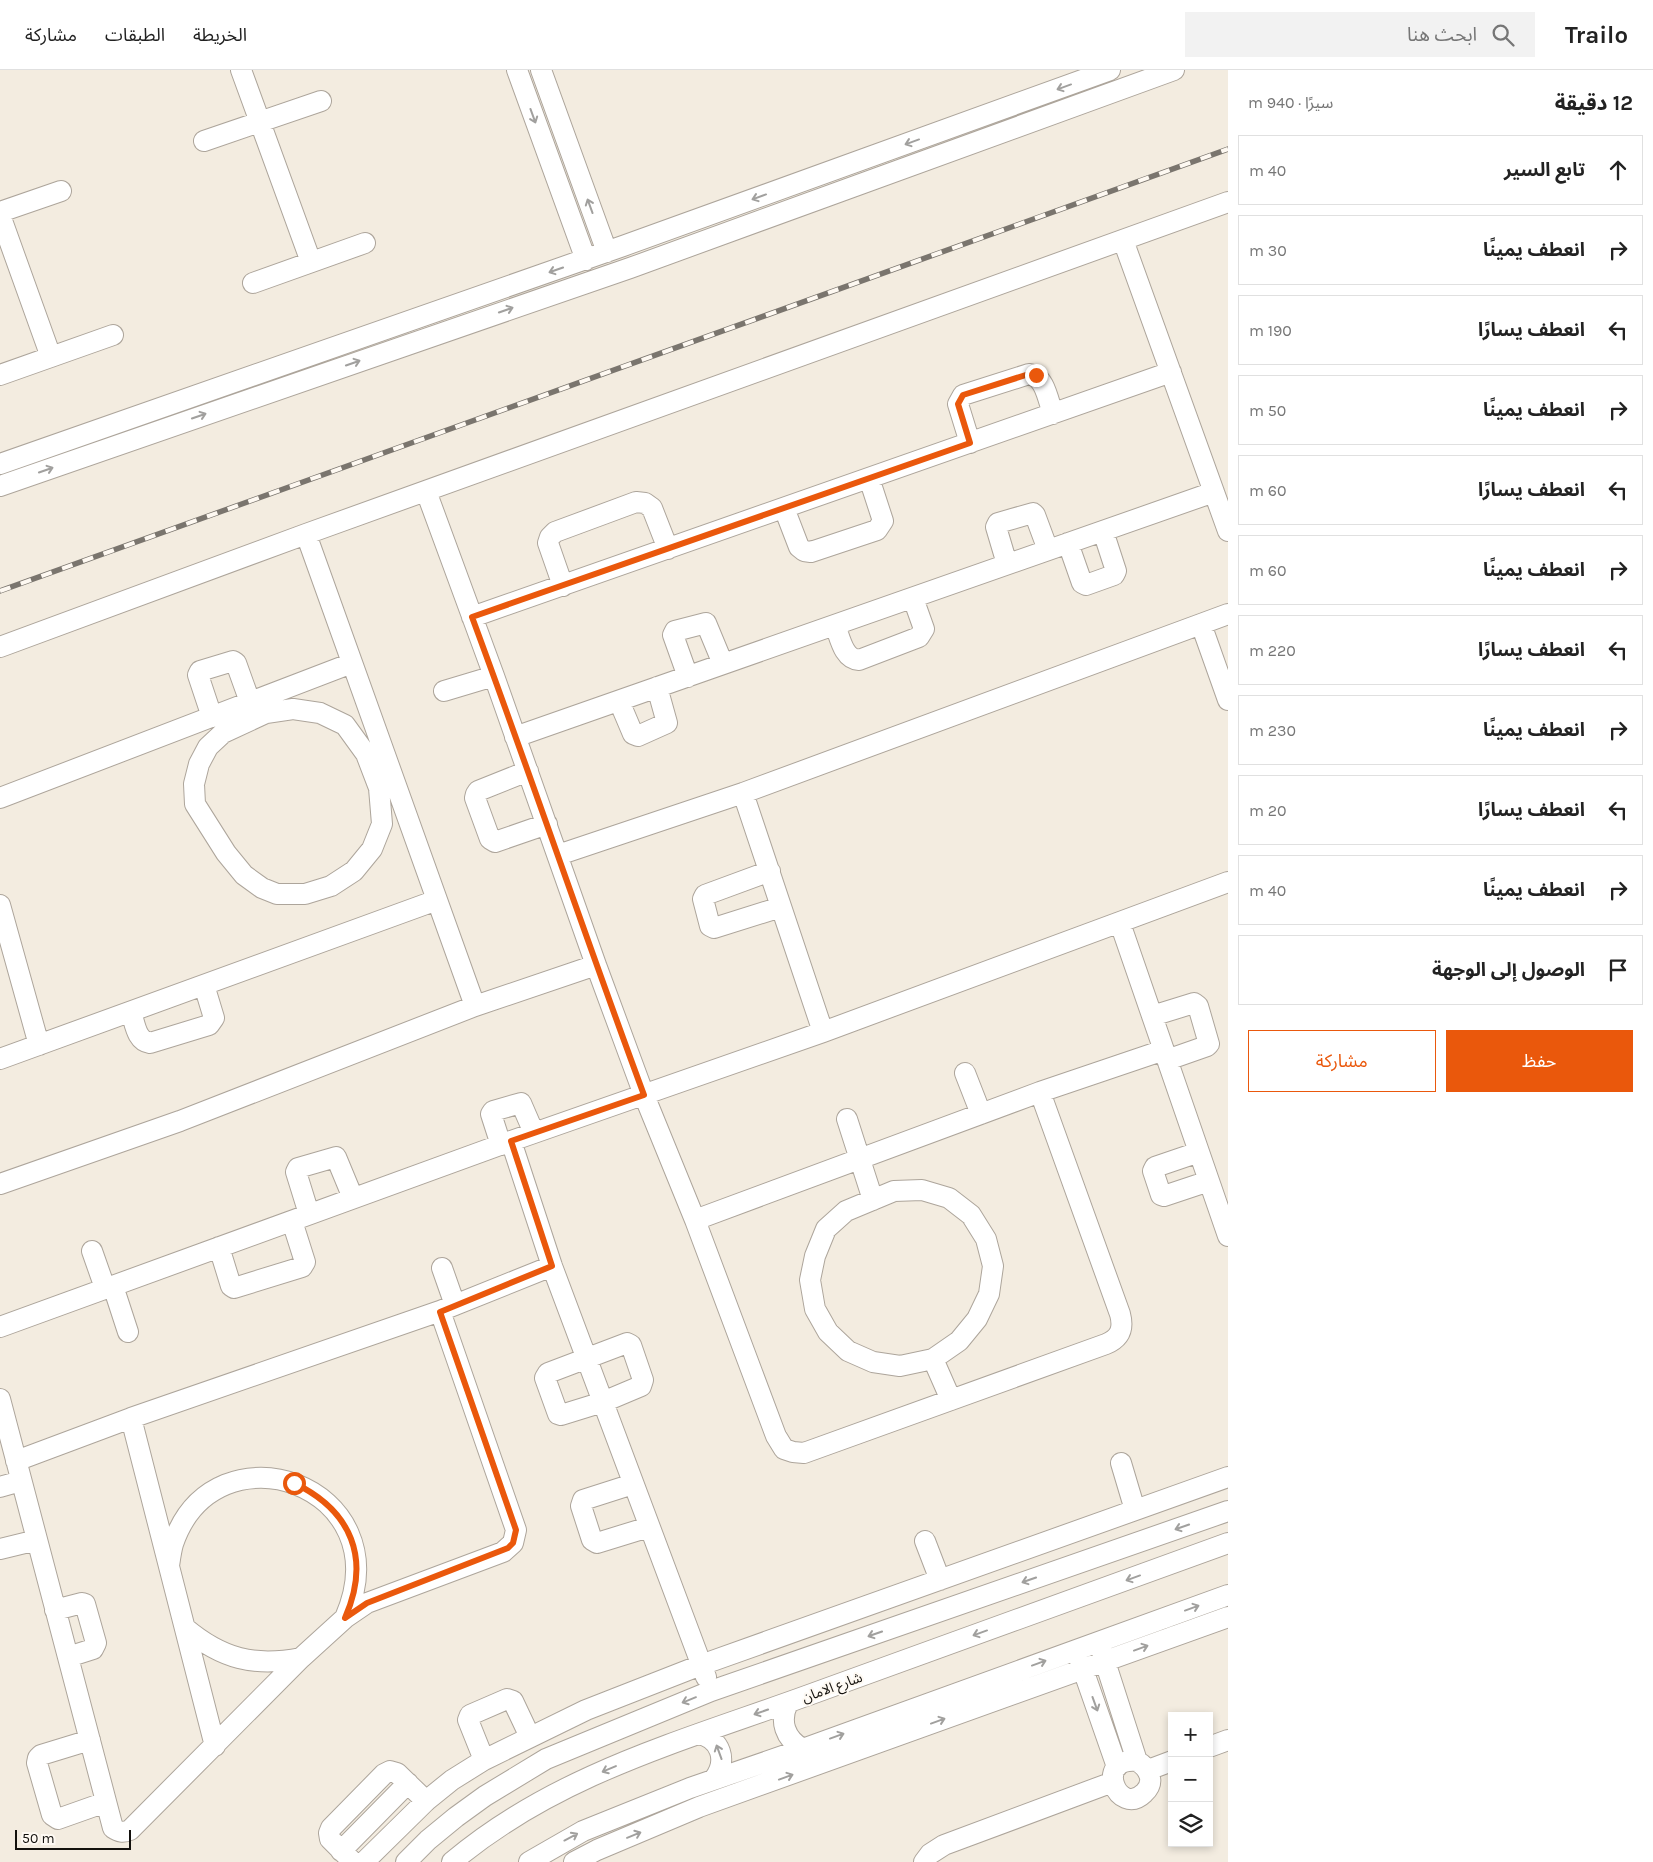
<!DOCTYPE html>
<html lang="ar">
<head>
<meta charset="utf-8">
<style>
  :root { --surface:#fff; --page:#f2f2f2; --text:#222; --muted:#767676; --line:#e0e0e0; --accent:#ea580c }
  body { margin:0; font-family:Karla,"Noto Sans Arabic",sans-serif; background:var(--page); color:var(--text); direction:rtl }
  .controls { position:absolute; right:15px; bottom:15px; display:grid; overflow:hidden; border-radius:0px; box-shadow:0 2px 8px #0003 }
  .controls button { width:45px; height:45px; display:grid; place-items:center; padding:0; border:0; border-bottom:1px solid var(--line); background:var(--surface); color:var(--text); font:25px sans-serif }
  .scale { position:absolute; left:15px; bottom:12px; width:116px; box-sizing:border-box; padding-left:5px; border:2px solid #13110d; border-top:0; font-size:14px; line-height:18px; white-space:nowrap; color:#13110d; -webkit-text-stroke:4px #fef9f2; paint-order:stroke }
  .stop { position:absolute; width:15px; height:15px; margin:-11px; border:4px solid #ea580c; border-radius:50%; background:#fff }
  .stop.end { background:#ea580c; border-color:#fff; box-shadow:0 1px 5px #0008 }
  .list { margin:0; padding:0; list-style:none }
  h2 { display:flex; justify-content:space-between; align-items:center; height:65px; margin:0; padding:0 20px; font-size:21px }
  h2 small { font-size:16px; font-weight:400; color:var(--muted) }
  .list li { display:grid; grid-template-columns:32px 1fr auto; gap:15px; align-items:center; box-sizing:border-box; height:70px; margin:0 10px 10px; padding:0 10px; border:1px solid var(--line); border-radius:0px }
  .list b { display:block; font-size:19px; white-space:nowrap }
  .list em { font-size:16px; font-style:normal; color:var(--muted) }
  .actions { display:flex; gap:10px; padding:15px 20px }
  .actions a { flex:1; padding:11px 0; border:1px solid var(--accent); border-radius:0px; text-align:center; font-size:18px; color:var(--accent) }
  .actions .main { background:var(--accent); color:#fff }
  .icon { flex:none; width:28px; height:28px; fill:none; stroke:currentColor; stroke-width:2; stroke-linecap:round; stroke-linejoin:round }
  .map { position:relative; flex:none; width:1228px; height:1792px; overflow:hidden; direction:ltr }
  header { display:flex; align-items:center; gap:30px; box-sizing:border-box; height:70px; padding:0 25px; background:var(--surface); border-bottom:1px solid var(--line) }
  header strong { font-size:24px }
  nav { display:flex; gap:28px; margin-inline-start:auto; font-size:18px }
  .search { width:350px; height:45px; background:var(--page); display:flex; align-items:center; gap:12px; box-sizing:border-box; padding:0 18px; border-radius:0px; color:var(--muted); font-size:19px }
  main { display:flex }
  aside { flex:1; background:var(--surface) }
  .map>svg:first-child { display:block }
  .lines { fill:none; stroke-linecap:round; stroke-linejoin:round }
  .minor-casing { stroke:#ada59b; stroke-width:22 }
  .minor { stroke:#fff; stroke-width:20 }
  .rail-casing { stroke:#7a756e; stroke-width:5.5 }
  .rail { stroke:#fef9f2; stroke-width:4; stroke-dasharray:11; stroke-linecap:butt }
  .oneway { stroke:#a1a09e }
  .route { stroke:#ea580c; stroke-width:6 }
  .labels { text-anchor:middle; stroke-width:4; stroke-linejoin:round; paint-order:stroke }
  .street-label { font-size:14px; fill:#13110d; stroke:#fef9f2 }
</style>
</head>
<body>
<header>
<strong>Trailo</strong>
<div class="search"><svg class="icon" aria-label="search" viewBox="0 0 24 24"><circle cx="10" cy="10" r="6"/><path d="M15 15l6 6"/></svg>ابحث هنا</div>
<nav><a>الخريطة</a><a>الطبقات</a><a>مشاركة</a></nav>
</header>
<main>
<aside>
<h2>12 دقيقة<small>سيرًا · 940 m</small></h2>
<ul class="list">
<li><svg class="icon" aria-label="ahead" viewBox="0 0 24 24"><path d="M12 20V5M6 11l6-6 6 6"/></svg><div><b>تابع السير</b></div><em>40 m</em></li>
<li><svg class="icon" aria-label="right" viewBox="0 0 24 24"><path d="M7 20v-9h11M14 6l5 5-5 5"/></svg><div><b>انعطف يمينًا</b></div><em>30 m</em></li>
<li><svg class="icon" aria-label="left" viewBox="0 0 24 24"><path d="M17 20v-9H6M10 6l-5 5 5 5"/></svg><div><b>انعطف يسارًا</b></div><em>190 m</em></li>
<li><svg class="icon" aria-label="right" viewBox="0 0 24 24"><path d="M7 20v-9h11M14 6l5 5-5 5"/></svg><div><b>انعطف يمينًا</b></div><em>50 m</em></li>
<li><svg class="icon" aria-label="left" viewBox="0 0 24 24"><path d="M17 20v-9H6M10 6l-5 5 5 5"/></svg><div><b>انعطف يسارًا</b></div><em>60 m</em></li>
<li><svg class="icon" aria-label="right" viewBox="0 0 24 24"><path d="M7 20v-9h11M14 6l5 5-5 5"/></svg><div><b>انعطف يمينًا</b></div><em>60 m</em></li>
<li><svg class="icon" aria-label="left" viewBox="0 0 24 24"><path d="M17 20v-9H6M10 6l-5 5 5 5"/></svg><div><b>انعطف يسارًا</b></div><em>220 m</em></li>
<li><svg class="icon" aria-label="right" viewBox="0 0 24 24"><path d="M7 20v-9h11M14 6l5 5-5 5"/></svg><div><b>انعطف يمينًا</b></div><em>230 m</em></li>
<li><svg class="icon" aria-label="left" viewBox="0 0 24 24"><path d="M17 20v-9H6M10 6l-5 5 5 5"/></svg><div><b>انعطف يسارًا</b></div><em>20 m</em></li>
<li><svg class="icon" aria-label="right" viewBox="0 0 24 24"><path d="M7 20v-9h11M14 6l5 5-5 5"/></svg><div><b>انعطف يمينًا</b></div><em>40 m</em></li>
<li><svg class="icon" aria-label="arrive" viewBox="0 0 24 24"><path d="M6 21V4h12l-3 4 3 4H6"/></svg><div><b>الوصول إلى الوجهة</b></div></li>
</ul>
<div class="actions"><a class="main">حفظ</a><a>مشاركة</a></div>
</aside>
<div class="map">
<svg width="1228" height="1792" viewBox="0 0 1228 1792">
  <rect width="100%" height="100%" fill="#f3ece0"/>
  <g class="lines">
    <g class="minor-casing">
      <path id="minor" d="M241,0L311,192
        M517,0L586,190
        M541,0L607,182
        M204,71L321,31
        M0,142L61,121
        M0,145L51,287
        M1123,170L1228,461
        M253,213L365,173
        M0,305L113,265
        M970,373L958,334L963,325L1029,304C1045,306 1048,330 1053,344
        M0,394L623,176L1110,0
        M0,416L630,198L1174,0
        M426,421L494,606L596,895L644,1025L695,1150L776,1366L784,1379L793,1382L804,1383L1106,1274C1120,1268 1124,1259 1120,1244L1040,1022
        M784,438L799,477L804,481L811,482L877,460L883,451L869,408
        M306,464L475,936
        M1068,473L1082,513L1086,515L1114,505L1116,501L1103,461
        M1007,494L996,457L998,453L1033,443L1035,445L1048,480
        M563,516L548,473L550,467L555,462L636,432L645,433L652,438L668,479
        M472,547L1171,302
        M1201,554L1228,630
        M835,555C840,567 843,589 859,590L919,567L924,559L913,528
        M0,577L306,464L1228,132
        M688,607L673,565L675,561L706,553L723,594
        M444,621L494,606
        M619,631L633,664L638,666L667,653L657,617
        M293,639L320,643L345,655L366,684L379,718L382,754L372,779L354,801L331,816L305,824H277L262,818L244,805L226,783L195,734L194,714L199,694L208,677L223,663L266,643Z
        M212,647L198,605L200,601L233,591L236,593L250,632
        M515,667L1214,422
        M528,701L478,721L476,724L475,728L490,769L495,772L547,754
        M743,723L823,962
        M0,728L352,593
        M558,785L743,723L1228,544
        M770,801L705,825L703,829L710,856L714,858L781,837
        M0,835L39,975
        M1120,853L1228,1166
        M131,942C135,953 136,971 150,973L209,955L214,948L204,915
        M1152,946L1194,933L1198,936L1209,974L1207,976L1167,990
        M0,989L437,830
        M965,1003L981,1044
        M847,1049L873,1130
        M511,1071L552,1196L706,1607
        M501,1075L491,1044L493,1041L521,1033L534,1063
        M1199,1082L1155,1097L1153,1101L1161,1125L1164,1126L1209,1111
        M0,1114L180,1051L475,936L596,895
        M922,1120L949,1128L971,1145L986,1169L993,1196L989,1224L977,1249L959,1271L933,1289L900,1296L873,1292L848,1281L828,1262L815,1239L810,1210L815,1186L826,1159L846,1141L894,1121Z
        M309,1144L296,1102L298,1098L336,1087L353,1128
        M695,1150L1040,1022L1164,980
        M219,1177L231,1216L234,1218L302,1197L305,1192L292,1151
        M92,1181L105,1218
        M442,1198L455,1235
        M113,1216L128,1262
        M0,1257L511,1071L823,962L1228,812
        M627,1273L631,1275L643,1310L641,1316L603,1332L561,1345L558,1344L545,1308L548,1303Z
        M933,1289L951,1330
        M0,1329L113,1758C119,1762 123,1763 130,1760L301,1588L345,1548L367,1533L503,1482L513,1473L516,1460L440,1241
        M131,1348L215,1676
        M16,1391L131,1348L440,1241L552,1196
        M1121,1393L1135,1440
        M633,1414L583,1430L581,1436L592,1470L597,1473L649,1457
        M0,1417L21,1411
        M925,1471L940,1510
        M0,1479L37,1470
        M169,1496C170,1489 171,1481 173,1474C215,1350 403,1415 345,1548
        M55,1540L82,1533L85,1534L96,1573L93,1579L68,1587
        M185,1558C222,1589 254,1597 301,1588
        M1101,1579L1137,1691C1149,1698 1156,1712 1144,1723C1118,1748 1093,1687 1137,1691
        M1079,1588L1117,1697
        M788,1633C779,1651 785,1669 803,1679
        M698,1664C721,1668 728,1691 714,1709
        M90,1670L41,1685L38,1688L37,1693L52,1745L58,1749L106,1732
        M1209,1677L1228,1670
        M484,1690L468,1650L470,1645L507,1629L513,1631L530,1667
        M1148,1700L1172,1691
        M341,1781L408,1713
        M353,1792L330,1769L329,1763L331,1758L384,1704L390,1701L397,1703L426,1731
        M364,1792L426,1731L452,1710L484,1690L586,1640L701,1595L1228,1407
        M406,1792L428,1770L456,1747L485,1726L546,1689L711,1621L1228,1441
        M452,1792C555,1705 682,1671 806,1626C947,1575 1087,1524 1228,1473
        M529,1792L583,1761L690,1718L803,1679L1228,1525
        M574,1792L597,1780L699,1737L1228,1547
        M924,1792L930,1784L944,1775L1113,1712"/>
    </g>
    <use href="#minor" class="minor"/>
    <g class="rail-casing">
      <path id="rail" d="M0,521L1228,79"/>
    </g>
    <use href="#rail" class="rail"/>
  </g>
  <defs><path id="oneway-shaft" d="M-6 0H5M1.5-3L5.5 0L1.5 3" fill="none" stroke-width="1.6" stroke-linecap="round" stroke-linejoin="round" transform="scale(1.25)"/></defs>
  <g class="oneway">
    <use href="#oneway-shaft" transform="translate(1064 17) rotate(160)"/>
    <use href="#oneway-shaft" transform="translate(533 46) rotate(70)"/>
    <use href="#oneway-shaft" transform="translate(912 72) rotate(160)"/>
    <use href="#oneway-shaft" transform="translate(759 127) rotate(160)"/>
    <use href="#oneway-shaft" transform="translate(590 136) rotate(-110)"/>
    <use href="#oneway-shaft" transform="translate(556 200) rotate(161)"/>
    <use href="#oneway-shaft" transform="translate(506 240) rotate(-19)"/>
    <use href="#oneway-shaft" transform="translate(353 293) rotate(-19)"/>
    <use href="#oneway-shaft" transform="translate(199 346) rotate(-19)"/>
    <use href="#oneway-shaft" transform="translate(46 400) rotate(-19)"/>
    <use href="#oneway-shaft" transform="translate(1182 1457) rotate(161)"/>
    <use href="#oneway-shaft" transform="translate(1133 1508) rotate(160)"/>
    <use href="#oneway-shaft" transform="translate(1029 1510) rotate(161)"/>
    <use href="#oneway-shaft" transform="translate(1192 1538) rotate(-20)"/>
    <use href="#oneway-shaft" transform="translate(980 1563) rotate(160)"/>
    <use href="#oneway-shaft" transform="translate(875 1564) rotate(161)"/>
    <use href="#oneway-shaft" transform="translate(1141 1578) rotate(-20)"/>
    <use href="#oneway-shaft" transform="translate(1039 1593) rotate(-20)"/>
    <use href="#oneway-shaft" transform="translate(689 1630) rotate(158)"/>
    <use href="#oneway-shaft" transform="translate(1095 1634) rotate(70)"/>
    <use href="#oneway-shaft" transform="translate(761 1642) rotate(161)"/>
    <use href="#oneway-shaft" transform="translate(938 1651) rotate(-20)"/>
    <use href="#oneway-shaft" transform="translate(837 1666) rotate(-20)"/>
    <use href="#oneway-shaft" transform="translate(719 1682) rotate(-110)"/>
    <use href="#oneway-shaft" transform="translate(609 1699) rotate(157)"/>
    <use href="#oneway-shaft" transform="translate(786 1707) rotate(-20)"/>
    <use href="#oneway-shaft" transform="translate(634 1765) rotate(-22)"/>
    <use href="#oneway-shaft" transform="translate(571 1767) rotate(-28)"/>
  </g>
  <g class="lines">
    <path class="route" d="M294,1413C352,1441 371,1489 345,1548L367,1533L508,1478L513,1473L516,1460L440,1242L552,1196L511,1071L644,1025C585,866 531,706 472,547L970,373L958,334L963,325L1029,304L1036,305"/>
  </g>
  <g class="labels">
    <g class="street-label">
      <text transform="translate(832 1617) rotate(-20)" y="5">شارع الامان</text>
    </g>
  </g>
</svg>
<div class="controls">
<button>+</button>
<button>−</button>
<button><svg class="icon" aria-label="layers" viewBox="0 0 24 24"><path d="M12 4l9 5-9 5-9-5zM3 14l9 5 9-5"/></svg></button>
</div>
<div class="scale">50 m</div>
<div class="stop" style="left:294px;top:1413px"></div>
<div class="stop end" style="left:1036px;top:305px"></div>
</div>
</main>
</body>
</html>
